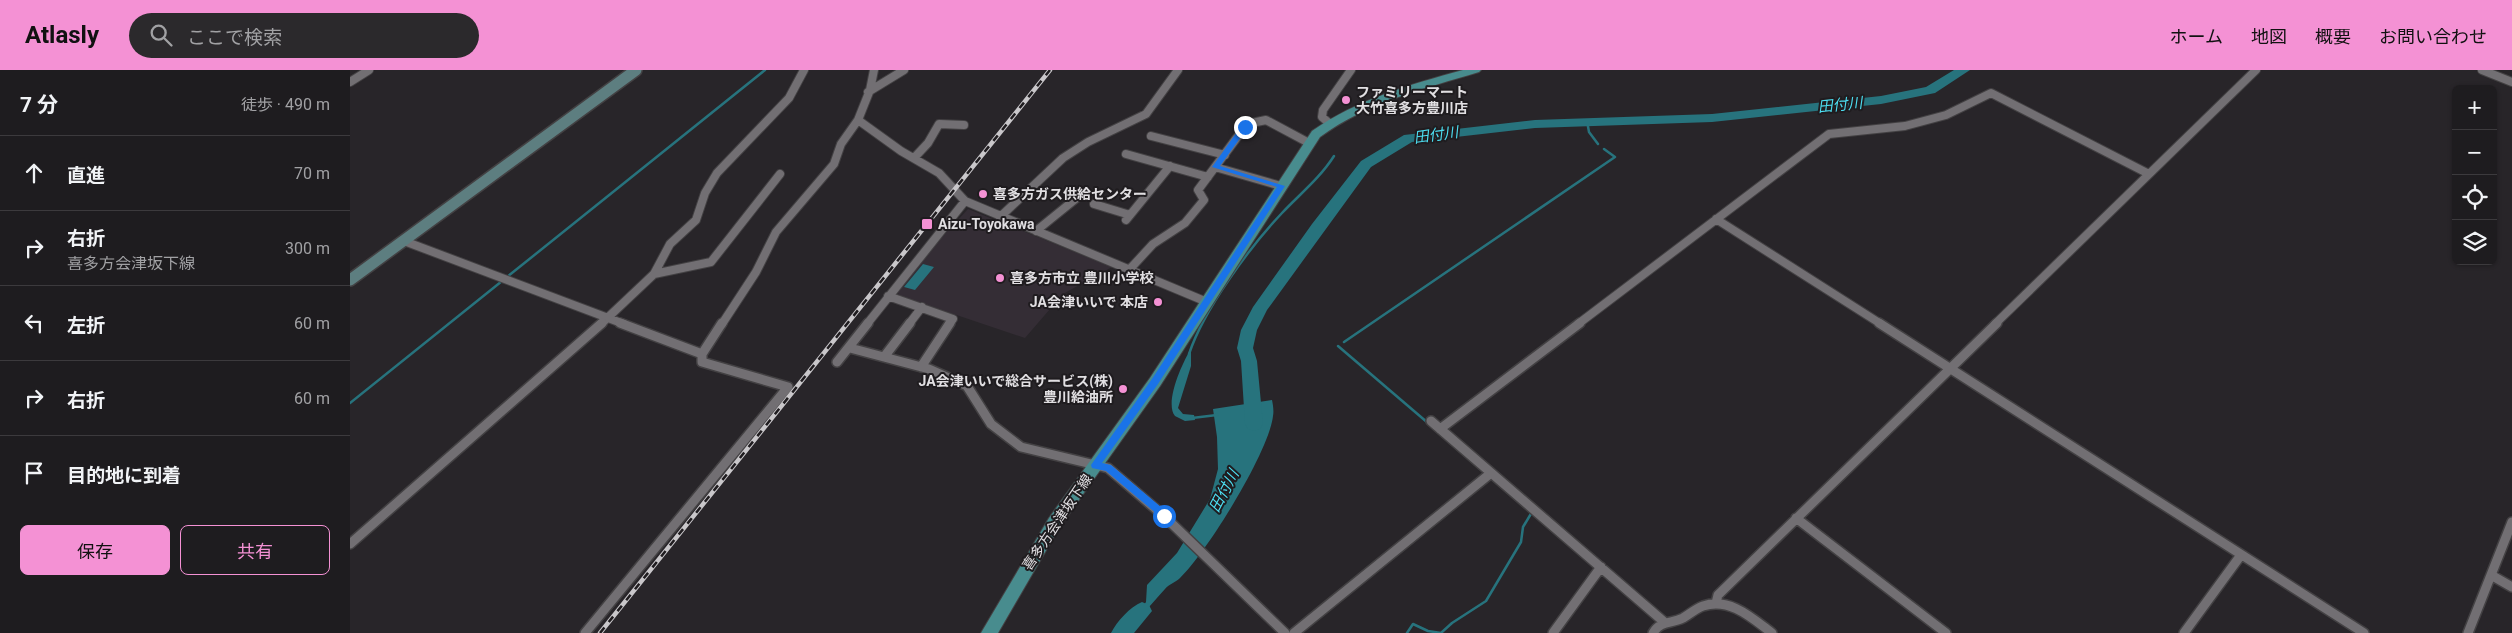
<!DOCTYPE html>
<html lang="ja">
<head>
<meta charset="utf-8">
<style>
  :root { --surface:#1e1c1f; --page:#2b292c; --text:#f1f3f6; --muted:#a1a1a4; --line:#3c3a3d; --accent:#f491d4 }
  body { margin:0; font-family:Roboto,"Noto Sans JP",sans-serif; background:var(--page); color:var(--text) }
  .controls { position:absolute; right:15px; top:15px; display:grid; overflow:hidden; border-radius:8px; box-shadow:0 1px 4px #0004 }
  .controls button { width:45px; height:45px; display:grid; place-items:center; padding:0; border:0; border-bottom:1px solid var(--line); background:var(--surface); color:var(--text); font:25px sans-serif }
  .stop { position:absolute; width:15px; height:15px; margin:-11px; border:4px solid #1a73e8; border-radius:50%; background:#fff }
  .stop.end { background:#1a73e8; border-color:#fff; box-shadow:0 1px 5px #0008 }
  .list { margin:0; padding:0; list-style:none }
  h2 { display:flex; justify-content:space-between; align-items:center; height:65px; margin:0; padding:0 20px; font-size:21px }
  h2 small { font-size:16px; font-weight:400; color:var(--muted) }
  .list li { display:grid; grid-template-columns:32px 1fr auto; gap:15px; align-items:center; box-sizing:border-box; height:75px; padding:0 20px; border-top:1px solid var(--line) }
  .list b { display:block; font-size:19px; white-space:nowrap }
  .list p { margin:0; font-size:16px; white-space:nowrap; color:var(--muted) }
  .list em { font-size:16px; font-style:normal; color:var(--muted) }
  .actions { display:flex; gap:10px; padding:15px 20px }
  .actions a { flex:1; padding:11px 0; border:1px solid var(--accent); border-radius:8px; text-align:center; font-size:18px; color:var(--accent) }
  .actions .main { background:var(--accent); color:#111 }
  .icon { flex:none; width:28px; height:28px; fill:none; stroke:currentColor; stroke-width:2; stroke-linecap:round; stroke-linejoin:round }
  .map { position:relative; flex:none; width:2162px; height:563px; overflow:hidden }
  header { display:flex; align-items:center; gap:30px; box-sizing:border-box; height:70px; padding:0 25px; background:var(--accent); color:#111 }
  header strong { font-size:24px }
  nav { display:flex; gap:28px; margin-inline-start:auto; font-size:18px }
  .search { width:350px; height:45px; background:var(--page); display:flex; align-items:center; gap:12px; box-sizing:border-box; padding:0 18px; border-radius:28px; color:var(--muted); font-size:19px }
  main { display:flex }
  aside { flex:1; background:var(--surface) }
  .map>svg:first-child { display:block }
  .built { fill:#342d35 }
  .water { fill:#27737d }
  .lines { fill:none; stroke-linecap:round; stroke-linejoin:round }
  .stream { stroke:#27737d; stroke-width:2.5 }
  .river { fill:#27737d; fill-rule:evenodd }
  .street-far1-casing { stroke:#434143; stroke-width:10 }
  .street-casing { stroke:#434143; stroke-width:12 }
  .secondary-casing { stroke:#434143; stroke-width:14 }
  .primary-casing { stroke:#434143; stroke-width:2 }
  .street-far1 { stroke:#726f73; stroke-width:8 }
  .street { stroke:#726f73; stroke-width:9 }
  .secondary { stroke:#5d7e80; stroke-width:11 }
  .primary { fill:#488c8e; fill-rule:evenodd }
  .rail-casing { stroke:#c9c7ca; stroke-width:4.5 }
  .rail { stroke:#1f1c1f; stroke-width:2.5; stroke-dasharray:7; stroke-linecap:butt }
  .route { fill:#1a73e8 }
  .poi-dot { fill:#f491d4; stroke:#1f1c1f; stroke-width:2 }
  .labels { text-anchor:middle; stroke-width:4; stroke-linejoin:round; paint-order:stroke }
  .poi-label { font-size:14px; font-weight:bold; fill:#e1dfe2; stroke:#1f1c1f; text-anchor:start }
  .street-label { font-size:14px; fill:#e1dfe2; stroke:#1f1c1f }
  .water-label { font-size:15px; font-style:italic; fill:#4ddef1; stroke:#1f1c1f }
</style>
</head>
<body>
<header>
<strong>Atlasly</strong>
<div class="search"><svg class="icon" aria-label="search" viewBox="0 0 24 24"><circle cx="10" cy="10" r="6"/><path d="M15 15l6 6"/></svg>ここで検索</div>
<nav><a>ホーム</a><a>地図</a><a>概要</a><a>お問い合わせ</a></nav>
</header>
<main>
<aside>
<h2>7 分<small>徒歩 · 490 m</small></h2>
<ul class="list">
<li><svg class="icon" aria-label="ahead" viewBox="0 0 24 24"><path d="M12 20V5M6 11l6-6 6 6"/></svg><div><b>直進</b></div><em>70 m</em></li>
<li><svg class="icon" aria-label="right" viewBox="0 0 24 24"><path d="M7 20v-9h11M14 6l5 5-5 5"/></svg><div><b>右折</b><p>喜多方会津坂下線</p></div><em>300 m</em></li>
<li><svg class="icon" aria-label="left" viewBox="0 0 24 24"><path d="M17 20v-9H6M10 6l-5 5 5 5"/></svg><div><b>左折</b></div><em>60 m</em></li>
<li><svg class="icon" aria-label="right" viewBox="0 0 24 24"><path d="M7 20v-9h11M14 6l5 5-5 5"/></svg><div><b>右折</b></div><em>60 m</em></li>
<li><svg class="icon" aria-label="arrive" viewBox="0 0 24 24"><path d="M6 21V4h12l-3 4 3 4H6"/></svg><div><b>目的地に到着</b></div></li>
</ul>
<div class="actions"><a class="main">保存</a><a>共有</a></div>
</aside>
<div class="map">
<svg width="2162" height="563" viewBox="0 0 2162 563">
  <rect width="100%" height="100%" fill="#282529"/>
  <path class="built" d="M618,139L762,197L713,224L675,268L550,226L547,222L582,178Z"/>
  <path class="water" d="M573,194L584,197L565,220L554,217Z
    M841,279V296L828,338L833,344L844,345L845,350L835,351L825,346C814,333 833,291 841,279Z
    M922,330C923,335 924,341 923,346C919,382 857,482 830,508C826,512 819,514 815,519C801,534 789,551 771,560L791,539L796,532L797,515L827,483L860,429L868,399L867,367L863,339Z"/>
  <g class="lines">
    <path class="stream" d="M1237,51L1239,62L1248,74
      M994,272L1265,87L1254,79
      M988,276L1078,353
      M839,284C854,239 899,178 932,143C950,124 970,108 984,86
      M0,333L415,0
      M842,348L867,345
      M1057,563L1063,554L1078,561L1091,563
      M1091,563L1102,553L1136,531L1171,472L1173,457L1182,442"/>
    <path class="river" d="M1604,0H1620L1585,23L1531,34L1362,52L1185,58L1062,72L1021,97L917,240L907,260L903,278L907,291L913,354L910,359L904,361L898,359L895,354L891,291L887,278L891,260L903,237L962,154L1011,91L1054,65L1185,50L1362,44L1531,26L1576,17Z
      M792,532L799,535L802,541L784,563H761C767,551 780,537 792,532Z"/>
    <g class="street-far1-casing">
      <path id="street-far1" d="M2132,0L2162,12
        M0,12L19,0
        M518,22L554,0
        M508,50L551,81L589,103L615,131L857,232
        M979,53L972,47L973,40L1001,0
        M801,66L875,85
        M776,84L858,107
        M564,88L578,73L589,54L614,55
        M865,97L931,116
        M744,134L780,145
        M650,147L713,88L738,72L796,44L828,0
        M1366,149L1531,254
        M776,150L820,96
        M686,161L728,127
        M54,171L274,254
        M779,200L803,174L835,153L854,130L848,120L897,54L916,50L959,73
        M304,204L361,192L430,104
        M538,226L603,249L599,254
        M251,254L304,204L320,174L346,150L355,123L367,103L439,28L454,0
        M372,254L406,202L426,162L484,94L491,74L508,50L520,20L524,0
        M517,254L615,131
        M559,254L572,237
        M1228,254L1479,64L1555,56L1596,45L1641,23L1799,104
        M1645,254L1906,0"/>
    </g>
    <g class="street-casing">
      <path id="street" d="M270,253L352,284
        M1529,253L2014,563
        M500,278L579,299L617,316L641,354L671,377L758,398L814,446L935,563
        M534,287L560,253
        M487,292L518,253
        M571,297L600,253
        M1081,351L1313,551
        M1090,359L1230,253
        M1446,448L1596,563
        M0,474L252,253
        M2141,505L2162,517
        M1366,533L1368,525L1647,253
        M235,563L438,317L352,292V284L372,253
        M944,563L1141,403
        M1203,563L1251,497
        M1303,563C1311,550 1321,554 1333,548C1340,544 1345,539 1353,536C1380,527 1402,548 1422,563
        M1834,563L1891,485
        M2118,563L2162,452"/>
    </g>
    <g class="secondary-casing">
      <path id="secondary" d="M0,210L286,0"/>
    </g>
    <g class="primary-casing">
      <path id="primary" d="M1113,0H1131L1129,2C1073,19 1018,32 970,67L810,316L709,458L648,563H631L699,448L800,308L962,61C1008,29 1059,15 1113,0Z"/>
    </g>
    <use href="#street-far1" class="street-far1"/>
    <use href="#street" class="street"/>
    <use href="#secondary" class="secondary"/>
    <use href="#primary" class="primary"/>
    <g class="rail-casing">
      <path id="rail" d="M250,563L700,0"/>
    </g>
    <use href="#rail" class="rail"/>
  </g>
  <path class="route" d="M892,55L898,57L870,96L935,116L808,314L752,393L761,395L818,443V449L814,450L756,401L742,398L741,395L802,309L927,117L862,97Z"/>
  <g class="poi-dot">
    <circle cx="996" cy="30" r="5"/>
    <circle cx="633" cy="124" r="5"/>
    <rect x="571" y="148" width="12" height="12" rx="2.5"/>
    <circle cx="650" cy="208" r="5"/>
    <circle cx="808" cy="232" r="5"/>
    <circle cx="773" cy="319" r="5"/>
  </g>
  <g class="labels">
    <g class="poi-label">
      <text x="1006" y="27">ファミリーマート<tspan x="1006" dy="16">大竹喜多方豊川店</tspan></text>
      <text x="643" y="129">喜多方ガス供給センター</text>
      <text x="588" y="159">Aizu-Toyokawa</text>
      <text x="660" y="213">喜多方市立 豊川小学校</text>
      <text x="798" y="237" text-anchor="end">JA会津いいで 本店</text>
      <text x="763" y="316" text-anchor="end">JA会津いいで総合サービス(株)<tspan x="763" dy="16">豊川給油所</tspan></text>
    </g>
    <g class="street-label">
      <text transform="translate(707 452) rotate(-56)" y="5">喜多方会津坂下線</text>
    </g>
    <g class="water-label">
      <text transform="translate(1490 35) rotate(-6)" y="5">田付川</text>
      <text transform="translate(1086 65) rotate(-8)" y="5">田付川</text>
      <text transform="translate(874 421) rotate(-62)" y="5">田付川</text>
    </g>
  </g>
</svg>
<div class="controls">
<button>+</button>
<button>−</button>
<button><svg class="icon" aria-label="locate" viewBox="0 0 24 24"><circle cx="12" cy="12" r="6"/><path d="M12 2v4M12 18v4M2 12h4M18 12h4"/></svg></button>
<button><svg class="icon" aria-label="layers" viewBox="0 0 24 24"><path d="M12 4l9 5-9 5-9-5zM3 14l9 5 9-5"/></svg></button>
</div>
<div class="stop" style="left:814px;top:446px"></div>
<div class="stop end" style="left:895px;top:57px"></div>
</div>
</main>
</body>
</html>
